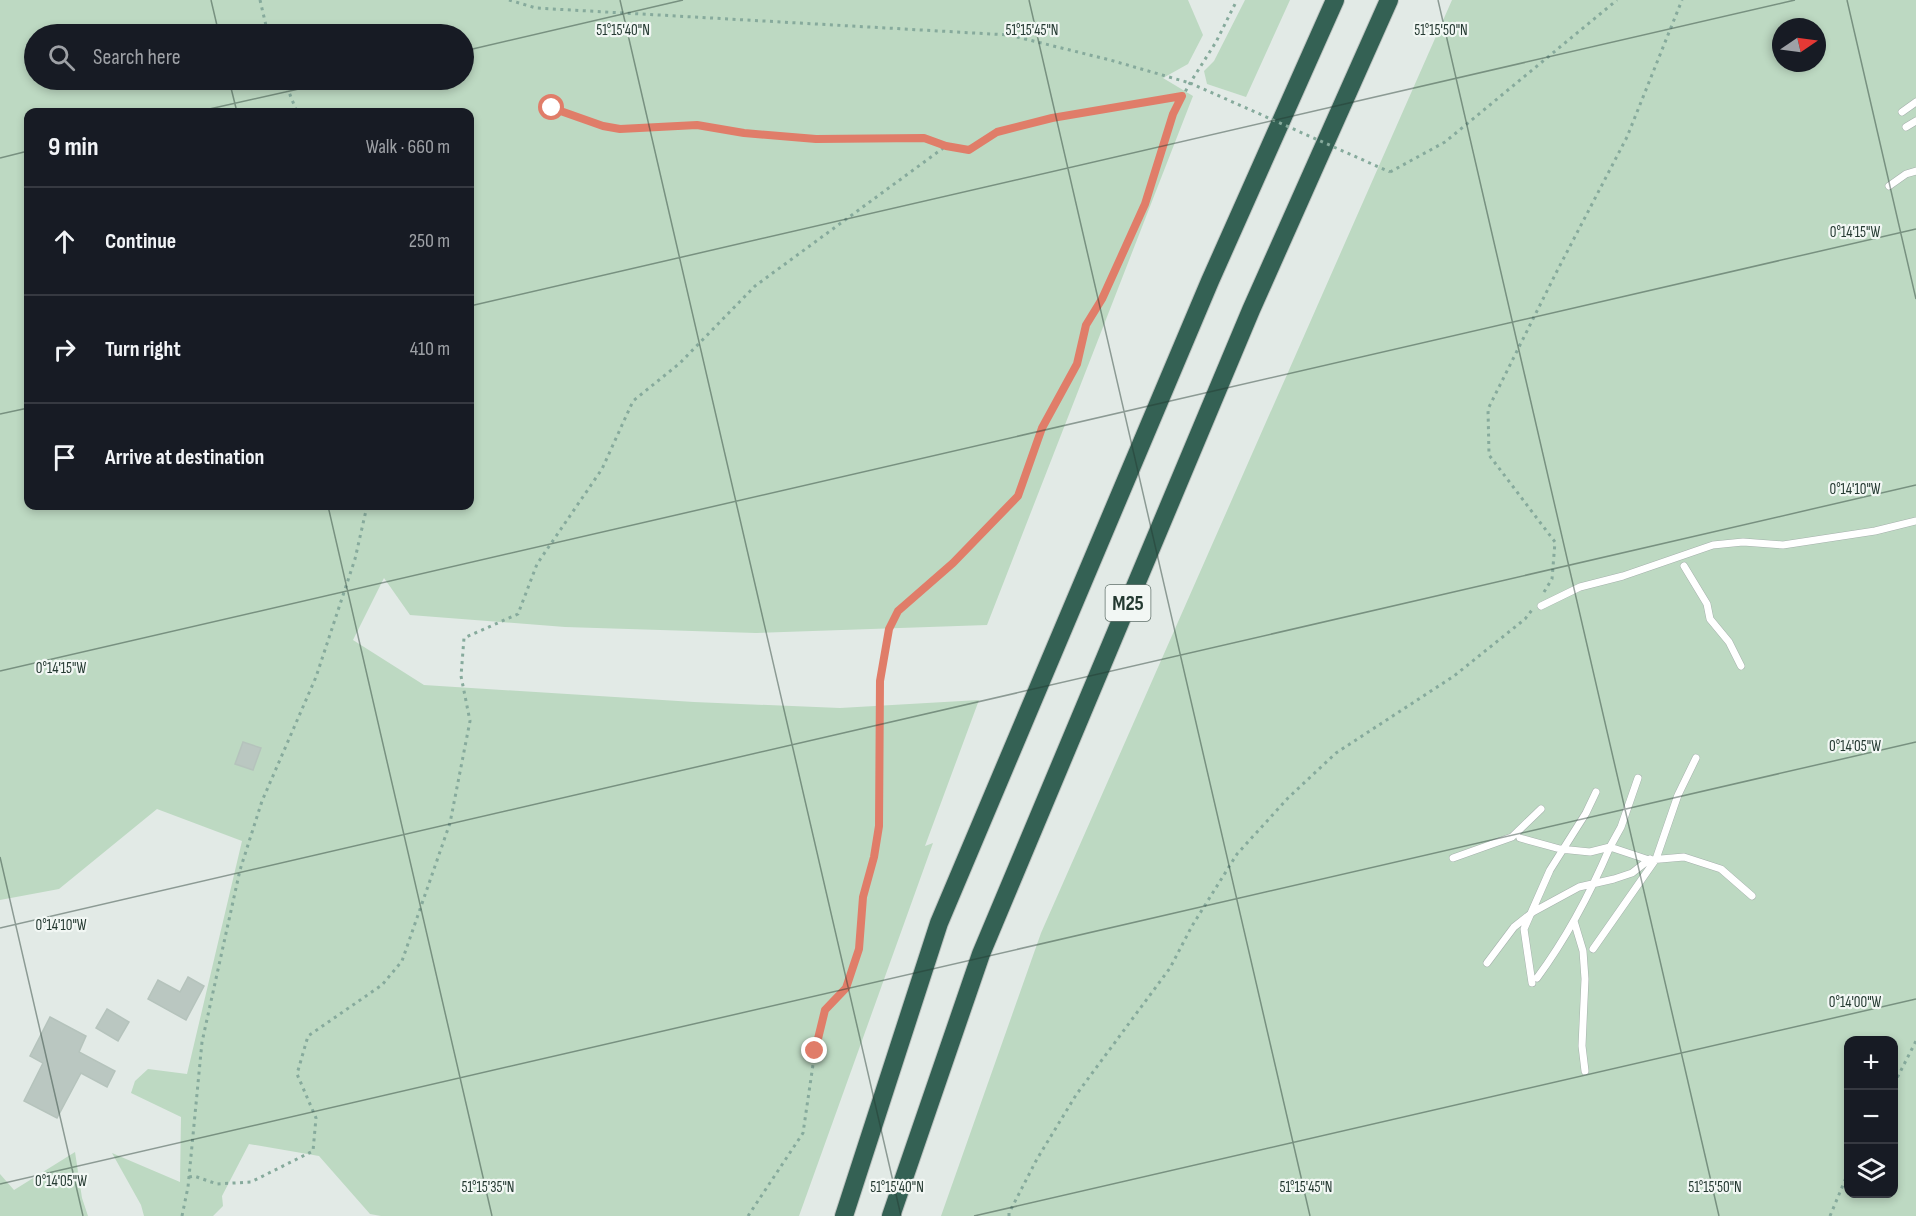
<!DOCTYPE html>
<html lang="en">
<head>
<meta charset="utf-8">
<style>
  :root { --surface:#171b24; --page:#20242c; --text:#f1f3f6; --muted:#9ea1a6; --line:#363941 }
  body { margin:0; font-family:"Sofia Sans Condensed",sans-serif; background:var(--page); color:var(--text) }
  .controls { position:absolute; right:18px; bottom:18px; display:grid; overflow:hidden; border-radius:12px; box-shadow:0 3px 9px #0003 }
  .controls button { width:54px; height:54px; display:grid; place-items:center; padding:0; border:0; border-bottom:2px solid var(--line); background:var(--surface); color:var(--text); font:30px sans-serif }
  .compass { position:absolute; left:1772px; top:18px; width:54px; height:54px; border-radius:50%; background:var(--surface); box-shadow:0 3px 9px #0003; rotate:77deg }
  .stop { position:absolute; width:18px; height:18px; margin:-14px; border:4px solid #e07d69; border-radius:50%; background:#fff }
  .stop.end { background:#e07d69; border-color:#fff; box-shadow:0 2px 6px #0008 }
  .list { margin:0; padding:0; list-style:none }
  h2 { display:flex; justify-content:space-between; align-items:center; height:78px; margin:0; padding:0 24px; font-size:26px }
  h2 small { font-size:20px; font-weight:400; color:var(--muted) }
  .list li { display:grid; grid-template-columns:39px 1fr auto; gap:18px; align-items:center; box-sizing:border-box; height:108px; padding:0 24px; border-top:2px solid var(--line) }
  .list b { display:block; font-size:22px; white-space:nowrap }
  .list em { font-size:20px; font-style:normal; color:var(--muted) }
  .icon { flex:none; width:33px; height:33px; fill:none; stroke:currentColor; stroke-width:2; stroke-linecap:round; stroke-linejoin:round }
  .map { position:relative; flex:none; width:1916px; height:1216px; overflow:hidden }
  .search { position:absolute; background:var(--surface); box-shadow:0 3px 9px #0003; left:24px; top:24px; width:450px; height:66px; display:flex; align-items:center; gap:15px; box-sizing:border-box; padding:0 21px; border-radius:33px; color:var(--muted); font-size:22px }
  .panel { position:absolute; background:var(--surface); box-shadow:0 3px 9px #0003; left:24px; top:108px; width:450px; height:402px; border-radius:12px }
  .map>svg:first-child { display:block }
  .green { fill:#bdd9c2; fill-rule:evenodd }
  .building { fill:#bac7c1; stroke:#b5c3bc; stroke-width:1.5 }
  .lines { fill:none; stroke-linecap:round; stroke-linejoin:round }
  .lane-casing { stroke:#a5b1ac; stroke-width:8 }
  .highway-casing { stroke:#bdc4c1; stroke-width:20 }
  .path { stroke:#86aa9c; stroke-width:3; stroke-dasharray:3 4.5; stroke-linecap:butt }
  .lane { stroke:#fff; stroke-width:7 }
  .highway { stroke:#346154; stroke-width:18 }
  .path-bridge { stroke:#86aa9c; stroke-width:3; stroke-dasharray:3 4.5; stroke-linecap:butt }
  .route { stroke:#e07d69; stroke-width:8 }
  .ticks { fill:none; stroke:#243931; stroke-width:1.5; stroke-opacity:0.45 }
  .labels { text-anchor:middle; stroke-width:4.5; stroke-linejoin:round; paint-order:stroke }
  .shield { fill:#f2f7f4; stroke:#62726c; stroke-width:1.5 }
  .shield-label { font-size:21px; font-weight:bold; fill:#243931 }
  .ticks-label { font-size:15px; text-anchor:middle; fill:#243931; stroke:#f2f7f4; stroke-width:4.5; stroke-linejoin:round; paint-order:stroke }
</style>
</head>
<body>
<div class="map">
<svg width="1916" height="1216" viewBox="0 0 1916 1216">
  <rect width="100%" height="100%" fill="#e2eae6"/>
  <path class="green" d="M0,0H1188L1203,35L1188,64L1163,78L1193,96L987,625L756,633L565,627L410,615L384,578L353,640L424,685L694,702L840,708L979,700L925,846L933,843L799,1216H381L370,1214L319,1156L249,1144L222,1196L223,1206L213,1216H144L141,1205L112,1153L180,1182L181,1117L131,1093L135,1081L148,1069L187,1074L242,841L157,809L59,889L0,900ZM34,34H464V80H34ZM28,112H470V506H28Z
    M1245,0H1290L1246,97L1207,84L1204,71L1214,61Z
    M1452,0H1916V1216H941L1041,933ZM1781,27H1817V63H1781ZM1848,1040H1894V1194H1848Z
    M75,1152L82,1198L88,1216H0V1174L14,1190Z"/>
  <path class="building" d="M243,742L261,748L253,770L235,764Z
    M188,977L204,986L186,1020L148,999L158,980L180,992Z
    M107,1009L129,1022L118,1041L96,1028Z
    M50,1017L86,1036L79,1052L115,1071L107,1087L81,1073L57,1118L24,1101L43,1063L30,1056Z"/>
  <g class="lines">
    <g class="lane-casing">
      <path id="lane" d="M1902,112L1916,102
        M1906,127L1916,121
        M1889,186L1906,174L1916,171
        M1684,566L1707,604L1710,619L1729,642L1741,666
        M1541,606L1580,587L1623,576L1713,545L1743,542L1783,545L1875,531L1916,521
        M1520,838L1560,849L1590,852L1610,847L1621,827L1638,778
        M1453,858L1512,837L1541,809
        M1574,921L1583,951L1585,979L1582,1046L1585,1071
        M1593,949L1656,859L1678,795L1696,758
        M1487,963L1514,927L1533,912L1579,887L1614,879L1632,873L1650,859
        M1537,978C1568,936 1590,894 1610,847L1649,860L1684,857L1721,869L1752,896
        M1532,983L1524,929L1550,870L1586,813L1596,792"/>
    </g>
    <g class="highway-casing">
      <path id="highway" d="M844,1216L939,923L1210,281L1335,0
        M891,1216L981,954L1251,310L1389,0"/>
    </g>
    <path class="path" d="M260,0L268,34
      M509,0L536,8L1009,35L1110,60L1190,83
      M284,80L297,112
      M552,108L603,126L620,129L697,125L744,133L816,139L924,138L946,146L969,150L997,132L1052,118L1182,96
      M1390,172L1445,142L1617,0
      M1544,592L1552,579L1555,542L1489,455L1488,409L1556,273L1627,137L1682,0
      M1894,1084L1916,1041
      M189,1177L194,1176L217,1184L251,1182L313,1151L316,1118L297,1074L308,1036L382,985L402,961L450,823L470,721L461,676L464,638L518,614L537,564L602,469L633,401L680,363L755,286L946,146
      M182,1216L188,1187L202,1042L240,870L262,801L316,677L355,559L367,506
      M748,1216L803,1133L815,1051L825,1010L846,988L859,949L863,897L874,857L879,826L881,681L889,629L898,611L953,563L1018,496L1042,428L1077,364L1087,325L1102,299L1145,204L1173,114L1190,83L1216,42L1237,0
      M1009,1216V1213L1037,1159L1076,1095L1170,968L1192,926L1237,854L1288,798L1336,753L1454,676L1525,619L1532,610
      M1830,1216L1848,1173"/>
    <use href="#lane" class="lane"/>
    <use href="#highway" class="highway"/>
    <path class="path-bridge" d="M1190,83L1390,172"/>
  </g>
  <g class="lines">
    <path class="route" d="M552,108L603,126L620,129L697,125L744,133L816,139L924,138L946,146L969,150L997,132L1052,118L1182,96L1173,114L1145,204L1102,299L1086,325L1077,364L1042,428L1018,496L953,563L898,611L889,629L880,681L879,826L874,857L863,897L859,949L846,988L825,1010L815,1051"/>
  </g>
  <path class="ticks" d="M211,0L219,34M620,0L901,1216M1029,0L1310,1216M1438,0L1719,1216M1847,0L1916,299M464,51L683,0M229,80L237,112M196,112L339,80M0,158L28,151M470,306L1795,0M0,414L28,408M328,506L492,1216M0,671L1916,229M0,857L83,1216M0,928L1916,485M0,1184L1916,742M974,1216L1916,999"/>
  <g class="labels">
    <rect class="shield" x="1105.5" y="585" width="45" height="36" rx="4.5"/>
    <g class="shield-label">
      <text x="1128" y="610">M25</text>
    </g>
  </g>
  <g class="ticks-label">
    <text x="623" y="35">51°15'40"N</text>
    <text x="1032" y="35">51°15'45"N</text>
    <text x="1441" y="35">51°15'50"N</text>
    <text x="1855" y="237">0°14'15"W</text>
    <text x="1855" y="494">0°14'10"W</text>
    <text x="61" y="673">0°14'15"W</text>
    <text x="1855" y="751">0°14'05"W</text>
    <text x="61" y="930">0°14'10"W</text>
    <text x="1855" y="1007">0°14'00"W</text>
    <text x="61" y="1186">0°14'05"W</text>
    <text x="488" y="1192">51°15'35"N</text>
    <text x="897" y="1192">51°15'40"N</text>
    <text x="1306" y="1192">51°15'45"N</text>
    <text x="1715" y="1192">51°15'50"N</text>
  </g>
</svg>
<div class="controls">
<button>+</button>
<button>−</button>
<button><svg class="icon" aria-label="layers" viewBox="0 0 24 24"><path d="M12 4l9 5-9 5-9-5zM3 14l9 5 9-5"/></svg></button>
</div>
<svg class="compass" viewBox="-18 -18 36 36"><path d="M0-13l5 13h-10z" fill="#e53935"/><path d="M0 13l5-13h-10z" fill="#9ea1a6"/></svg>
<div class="stop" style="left:552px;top:108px"></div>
<div class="stop end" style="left:815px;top:1051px"></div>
<div class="search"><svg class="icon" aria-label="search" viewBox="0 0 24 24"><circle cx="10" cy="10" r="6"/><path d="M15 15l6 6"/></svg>Search here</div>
<section class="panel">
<h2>9 min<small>Walk · 660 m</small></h2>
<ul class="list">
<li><svg class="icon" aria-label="ahead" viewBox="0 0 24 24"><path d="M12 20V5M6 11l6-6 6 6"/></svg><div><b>Continue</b></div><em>250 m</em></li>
<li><svg class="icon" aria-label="right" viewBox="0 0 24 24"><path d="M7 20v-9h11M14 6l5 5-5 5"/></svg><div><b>Turn right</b></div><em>410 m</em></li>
<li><svg class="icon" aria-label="arrive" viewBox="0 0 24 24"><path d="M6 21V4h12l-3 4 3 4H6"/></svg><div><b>Arrive at destination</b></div></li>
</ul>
</section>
</div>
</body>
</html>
